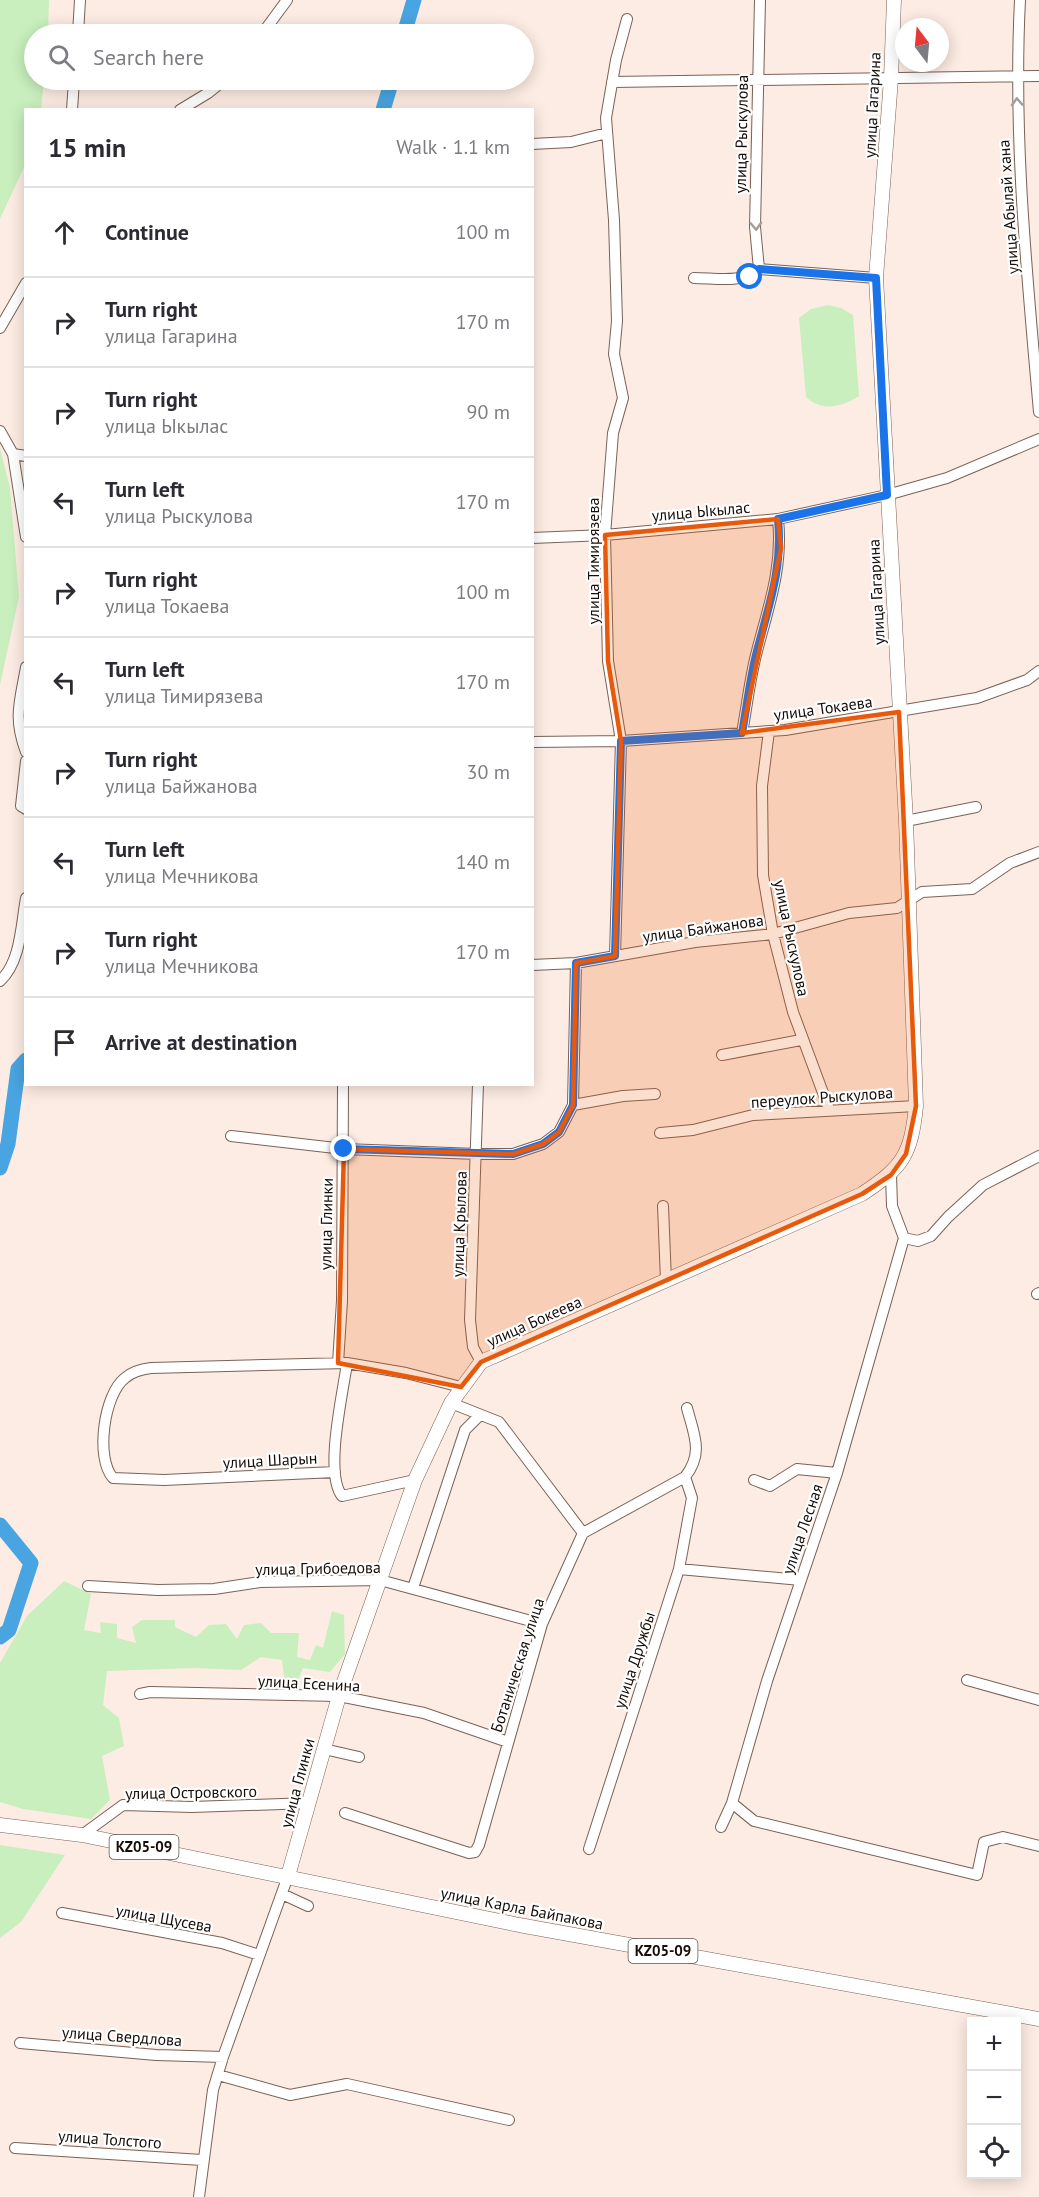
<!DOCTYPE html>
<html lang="en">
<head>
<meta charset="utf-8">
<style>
  :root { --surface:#fff; --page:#f2f2f3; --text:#2b2b33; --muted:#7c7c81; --line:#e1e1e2 }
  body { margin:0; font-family:"PT Sans",sans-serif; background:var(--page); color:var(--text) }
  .controls { position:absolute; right:18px; bottom:18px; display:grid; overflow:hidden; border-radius:0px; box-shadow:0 3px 15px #0003 }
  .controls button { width:54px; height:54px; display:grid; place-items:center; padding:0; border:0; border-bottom:2px solid var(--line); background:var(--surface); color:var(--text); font:30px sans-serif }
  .compass { position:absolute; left:895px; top:18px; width:54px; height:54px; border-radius:50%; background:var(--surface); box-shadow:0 3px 15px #0003; rotate:344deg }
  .stop { position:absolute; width:18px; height:18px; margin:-14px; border:4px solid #1a73e8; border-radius:50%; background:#fff }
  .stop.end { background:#1a73e8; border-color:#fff; box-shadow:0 2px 6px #0008 }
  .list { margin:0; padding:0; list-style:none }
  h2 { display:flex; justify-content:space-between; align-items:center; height:78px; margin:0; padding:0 24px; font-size:26px }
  h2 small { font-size:20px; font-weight:400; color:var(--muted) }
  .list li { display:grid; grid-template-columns:39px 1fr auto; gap:18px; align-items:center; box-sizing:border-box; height:90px; padding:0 24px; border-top:2px solid var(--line) }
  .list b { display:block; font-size:22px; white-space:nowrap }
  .list p { margin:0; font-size:20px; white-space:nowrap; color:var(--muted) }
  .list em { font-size:20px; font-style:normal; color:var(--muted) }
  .icon { flex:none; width:33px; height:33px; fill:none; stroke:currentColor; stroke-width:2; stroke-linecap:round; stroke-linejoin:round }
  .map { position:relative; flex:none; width:1039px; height:2197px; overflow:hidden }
  .search { position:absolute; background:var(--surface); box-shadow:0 3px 15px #0003; left:24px; top:24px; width:510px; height:66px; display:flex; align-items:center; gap:15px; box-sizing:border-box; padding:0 21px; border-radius:33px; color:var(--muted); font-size:22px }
  .panel { position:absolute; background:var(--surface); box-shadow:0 3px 15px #0003; left:24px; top:108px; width:510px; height:978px; border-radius:0px }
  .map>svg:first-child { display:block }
  .green { fill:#c9efbe }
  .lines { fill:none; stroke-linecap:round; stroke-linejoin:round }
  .river { stroke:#49a5e1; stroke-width:15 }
  .minor-casing { stroke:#7a6255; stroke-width:12 }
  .major-casing { stroke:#7a6255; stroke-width:15 }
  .minor { stroke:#fff; stroke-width:10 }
  .major { stroke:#fff; stroke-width:14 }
  .oneway { stroke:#a29e9c }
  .route { stroke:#1a73e8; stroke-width:8 }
  .marked { fill:#e8590c; fill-opacity:0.2; stroke:#e8590c; stroke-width:4.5; stroke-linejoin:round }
  .labels { text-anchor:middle; stroke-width:4.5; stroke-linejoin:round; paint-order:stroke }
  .shield { fill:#fff; stroke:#5c5652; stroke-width:1.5 }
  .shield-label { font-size:15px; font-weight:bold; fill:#160d08 }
  .street-label { font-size:16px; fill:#160d08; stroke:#fff }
</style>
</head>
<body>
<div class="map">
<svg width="1039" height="2197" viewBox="0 0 1039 2197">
  <rect width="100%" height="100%" fill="#fdece3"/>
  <path class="green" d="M0,0H49L48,34H34V80H44L41,109L26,110L25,165L0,219Z
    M828,305L841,308L853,315L859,396C842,407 822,412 806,397L799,318L811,309Z
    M0,448L10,488L19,597L0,685Z
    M64,1581L91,1594L84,1630L101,1633L100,1622L117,1624V1638L136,1643L132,1627L142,1620H175V1627L196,1637L209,1625L226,1624L237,1639L244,1625L261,1623L271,1633H299L297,1657L310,1660L316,1645L323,1648L332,1611L344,1615L345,1654L330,1672L303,1668L296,1685H285L282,1660L261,1657L241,1670L194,1668L107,1671L103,1705L119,1718L124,1746L102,1756L110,1800L91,1819L23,1809L0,1802V1663L27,1616Z
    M0,1845L65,1855L21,1922L0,1938Z"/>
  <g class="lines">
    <path class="river" d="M404,34L414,0
      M383,110L392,80
      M0,1168L8,1144L18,1069L26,1060
      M0,1525L31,1563L9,1630L0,1637"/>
    <g class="minor-casing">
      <path id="minor" d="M1020,0C1013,138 1027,275 1039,412
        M78,34L80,0
        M262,34L287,0
        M612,82L1039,76
        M72,110L74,80
        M180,110L208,93L224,80
        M532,144L571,142L607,133
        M759,269L755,227L760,0
        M694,278C716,278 742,284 759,269L876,278
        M0,328L26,283
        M0,431L13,454L26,537
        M13,454L26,456
        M532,538L605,535L778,519L887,495L947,478L1039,439
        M26,667C20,702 13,717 26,752
        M769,731L762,786L763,875L773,934L793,1012L829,1109
        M742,733C747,706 750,677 757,651C769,605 783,567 778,519
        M532,742L621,741L785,730L977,698L1027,680L1039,671
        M26,761L21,806L26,809
        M906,821L976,807
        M615,956L621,741L608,661L605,535L613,433L623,398L614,354L617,321L614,220L606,118L616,60L627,19
        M532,965L576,963L695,942L773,934L849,913L897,908L922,892L972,889L1010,863L1039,852
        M0,981C21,962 21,925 26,898
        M722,1055L801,1040
        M478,1084L470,1320L473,1347L481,1362
        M573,1105L623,1096L655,1094
        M660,1133L693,1130L753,1115L916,1106
        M231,1136L344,1149L477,1154H513L543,1144L559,1132L573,1105L576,963
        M891,1175L892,1206L904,1238L918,1241L931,1236L948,1217L983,1185L1039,1156
        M663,1206L666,1281
        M1037,1294L1039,1293
        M338,1363L342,1301L343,1084
        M347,1363C343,1393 324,1473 342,1496L415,1480
        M451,1403L499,1422L583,1533
        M335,1472L164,1480L113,1478C95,1458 104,1394 125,1378C133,1371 142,1369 151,1368L347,1363L406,1373L461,1387
        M754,1480L770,1486L797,1469L837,1473
        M679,1569L801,1580
        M88,1586L158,1590L214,1589L260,1582L380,1580L542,1624
        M413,1588L465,1430L479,1416
        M967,1680L1039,1700
        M140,1694L150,1692L339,1696L424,1713L508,1742
        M324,1749L359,1757
        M732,1803L754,1821L977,1875L984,1842L1003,1837L1039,1846
        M345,1813L469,1853L475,1852L479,1845L542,1624L583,1533L685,1477C704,1453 694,1435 687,1408
        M721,1827L732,1803L767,1681L837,1473L904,1238
        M82,1835L123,1805L192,1807L310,1803
        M589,1849L679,1569L692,1498L685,1477
        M282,1894L308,1906
        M62,1913L222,1943L259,1955
        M20,2043L156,2055L223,2057
        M218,2075L290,2095L347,2084L509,2120
        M15,2148L202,2160
        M199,2197L213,2090L223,2057L288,1876"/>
    </g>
    <g class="major-casing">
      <path id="major" d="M0,1825L82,1835L519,1925L1039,2019
        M288,1876L339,1696L415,1480L451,1403L481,1362L862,1194C903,1167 911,1155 916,1106L906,821L876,278L891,79L894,0"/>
    </g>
    <use href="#minor" class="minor"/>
    <use href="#major" class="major"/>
  </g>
  <defs><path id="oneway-chevron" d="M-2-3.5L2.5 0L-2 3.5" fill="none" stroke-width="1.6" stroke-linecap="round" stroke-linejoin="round" transform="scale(1.5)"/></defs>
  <g class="oneway">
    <use href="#oneway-chevron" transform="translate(1017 102) rotate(-93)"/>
    <use href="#oneway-chevron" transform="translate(756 226) rotate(88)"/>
  </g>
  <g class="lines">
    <path class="route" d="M344,1149L513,1154L543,1144L559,1132L573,1105L576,963L615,956L621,741L742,733C747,706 750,677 757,651C769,605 783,567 778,519L887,495L876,278L759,269L750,277"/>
  </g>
  <path class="marked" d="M778,519L781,548L742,733L899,712L916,1106L906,1154L891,1175L862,1194L481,1362L461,1387L338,1363L344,1149L513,1154L543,1144L559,1132L573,1105L576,963L615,956L621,741L608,661L605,535Z"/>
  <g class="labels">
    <g class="shield">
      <rect x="109.5" y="1835" width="69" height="24" rx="4.5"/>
      <rect x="628.5" y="1939" width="69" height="24" rx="4.5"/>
    </g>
    <g class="shield-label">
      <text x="144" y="1852">KZ05-09</text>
      <text x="663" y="1956">KZ05-09</text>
    </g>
    <g class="street-label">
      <text transform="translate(872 105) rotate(-87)" y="6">улица Гагарина</text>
      <text transform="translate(741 134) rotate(-89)" y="6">улица Рыскулова</text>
      <text transform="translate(1008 207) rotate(-94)" y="6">улица Абылай хана</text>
      <text transform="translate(701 511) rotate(-5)" y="6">улица Ыкылас</text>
      <text transform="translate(593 561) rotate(-90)" y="6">улица Тимирязева</text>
      <text transform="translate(876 592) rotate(-93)" y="6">улица Гагарина</text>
      <text transform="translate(823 708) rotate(-8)" y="6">улица Токаева</text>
      <text transform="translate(703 928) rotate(-8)" y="6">улица Байжанова</text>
      <text transform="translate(792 938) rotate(78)" y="6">улица Рыскулова</text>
      <text transform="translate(822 1097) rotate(-4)" y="6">переулок Рыскулова</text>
      <text transform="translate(326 1224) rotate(-89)" y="6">улица Глинки</text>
      <text transform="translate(459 1224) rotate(-88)" y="6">улица Крылова</text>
      <text transform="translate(534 1321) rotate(-24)" y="6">улица Бокеева</text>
      <text transform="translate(270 1460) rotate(-3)" y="6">улица Шарын</text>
      <text transform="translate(802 1529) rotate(-71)" y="6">улица Лесная</text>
      <text transform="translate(318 1568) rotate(-1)" y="6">улица Грибоедова</text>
      <text transform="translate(634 1660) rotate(-72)" y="6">улица Дружбы</text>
      <text transform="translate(517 1665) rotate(-72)" y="6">Ботаническая улица</text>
      <text transform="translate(309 1683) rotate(3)" y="6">улица Есенина</text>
      <text transform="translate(297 1783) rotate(-75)" y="6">улица Глинки</text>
      <text transform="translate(191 1792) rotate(-1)" y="6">улица Островского</text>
      <text transform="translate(522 1908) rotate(11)" y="6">улица Карла Байпакова</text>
      <text transform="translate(164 1918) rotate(10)" y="6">улица Щусева</text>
      <text transform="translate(122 2036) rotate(4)" y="6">улица Свердлова</text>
      <text transform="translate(110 2139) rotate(4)" y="6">улица Толстого</text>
    </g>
  </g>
</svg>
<div class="controls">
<button>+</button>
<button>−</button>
<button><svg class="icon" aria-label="locate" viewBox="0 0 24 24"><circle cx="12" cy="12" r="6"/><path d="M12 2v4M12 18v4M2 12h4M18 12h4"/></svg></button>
</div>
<svg class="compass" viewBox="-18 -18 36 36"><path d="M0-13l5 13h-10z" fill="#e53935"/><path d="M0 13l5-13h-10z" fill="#7c7c81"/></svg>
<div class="stop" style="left:750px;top:277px"></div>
<div class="stop end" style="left:344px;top:1149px"></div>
<div class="search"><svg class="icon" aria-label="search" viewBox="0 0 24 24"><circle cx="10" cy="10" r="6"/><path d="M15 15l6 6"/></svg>Search here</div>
<section class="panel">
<h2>15 min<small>Walk · 1.1 km</small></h2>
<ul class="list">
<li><svg class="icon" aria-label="ahead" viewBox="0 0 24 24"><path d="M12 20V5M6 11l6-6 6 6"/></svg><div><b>Continue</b></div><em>100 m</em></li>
<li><svg class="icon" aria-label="right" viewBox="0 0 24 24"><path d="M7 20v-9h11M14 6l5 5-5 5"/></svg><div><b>Turn right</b><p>улица Гагарина</p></div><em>170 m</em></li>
<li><svg class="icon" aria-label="right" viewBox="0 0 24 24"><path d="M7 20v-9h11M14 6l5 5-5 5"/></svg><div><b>Turn right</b><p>улица Ыкылас</p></div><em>90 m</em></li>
<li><svg class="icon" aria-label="left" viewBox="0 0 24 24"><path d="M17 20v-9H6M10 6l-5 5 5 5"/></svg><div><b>Turn left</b><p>улица Рыскулова</p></div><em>170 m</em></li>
<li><svg class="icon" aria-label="right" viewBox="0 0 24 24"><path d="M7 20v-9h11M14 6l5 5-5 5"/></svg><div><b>Turn right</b><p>улица Токаева</p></div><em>100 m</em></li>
<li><svg class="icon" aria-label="left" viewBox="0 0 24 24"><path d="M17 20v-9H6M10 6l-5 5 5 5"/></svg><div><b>Turn left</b><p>улица Тимирязева</p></div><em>170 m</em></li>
<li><svg class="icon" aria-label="right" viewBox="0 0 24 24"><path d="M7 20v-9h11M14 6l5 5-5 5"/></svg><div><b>Turn right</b><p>улица Байжанова</p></div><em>30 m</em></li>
<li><svg class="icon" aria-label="left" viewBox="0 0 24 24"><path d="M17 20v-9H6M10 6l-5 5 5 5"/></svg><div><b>Turn left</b><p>улица Мечникова</p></div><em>140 m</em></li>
<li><svg class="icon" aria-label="right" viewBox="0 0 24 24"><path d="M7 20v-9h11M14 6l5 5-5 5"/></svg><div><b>Turn right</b><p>улица Мечникова</p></div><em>170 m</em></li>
<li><svg class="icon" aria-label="arrive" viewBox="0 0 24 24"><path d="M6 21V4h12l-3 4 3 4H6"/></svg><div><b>Arrive at destination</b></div></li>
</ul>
</section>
</div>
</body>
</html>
